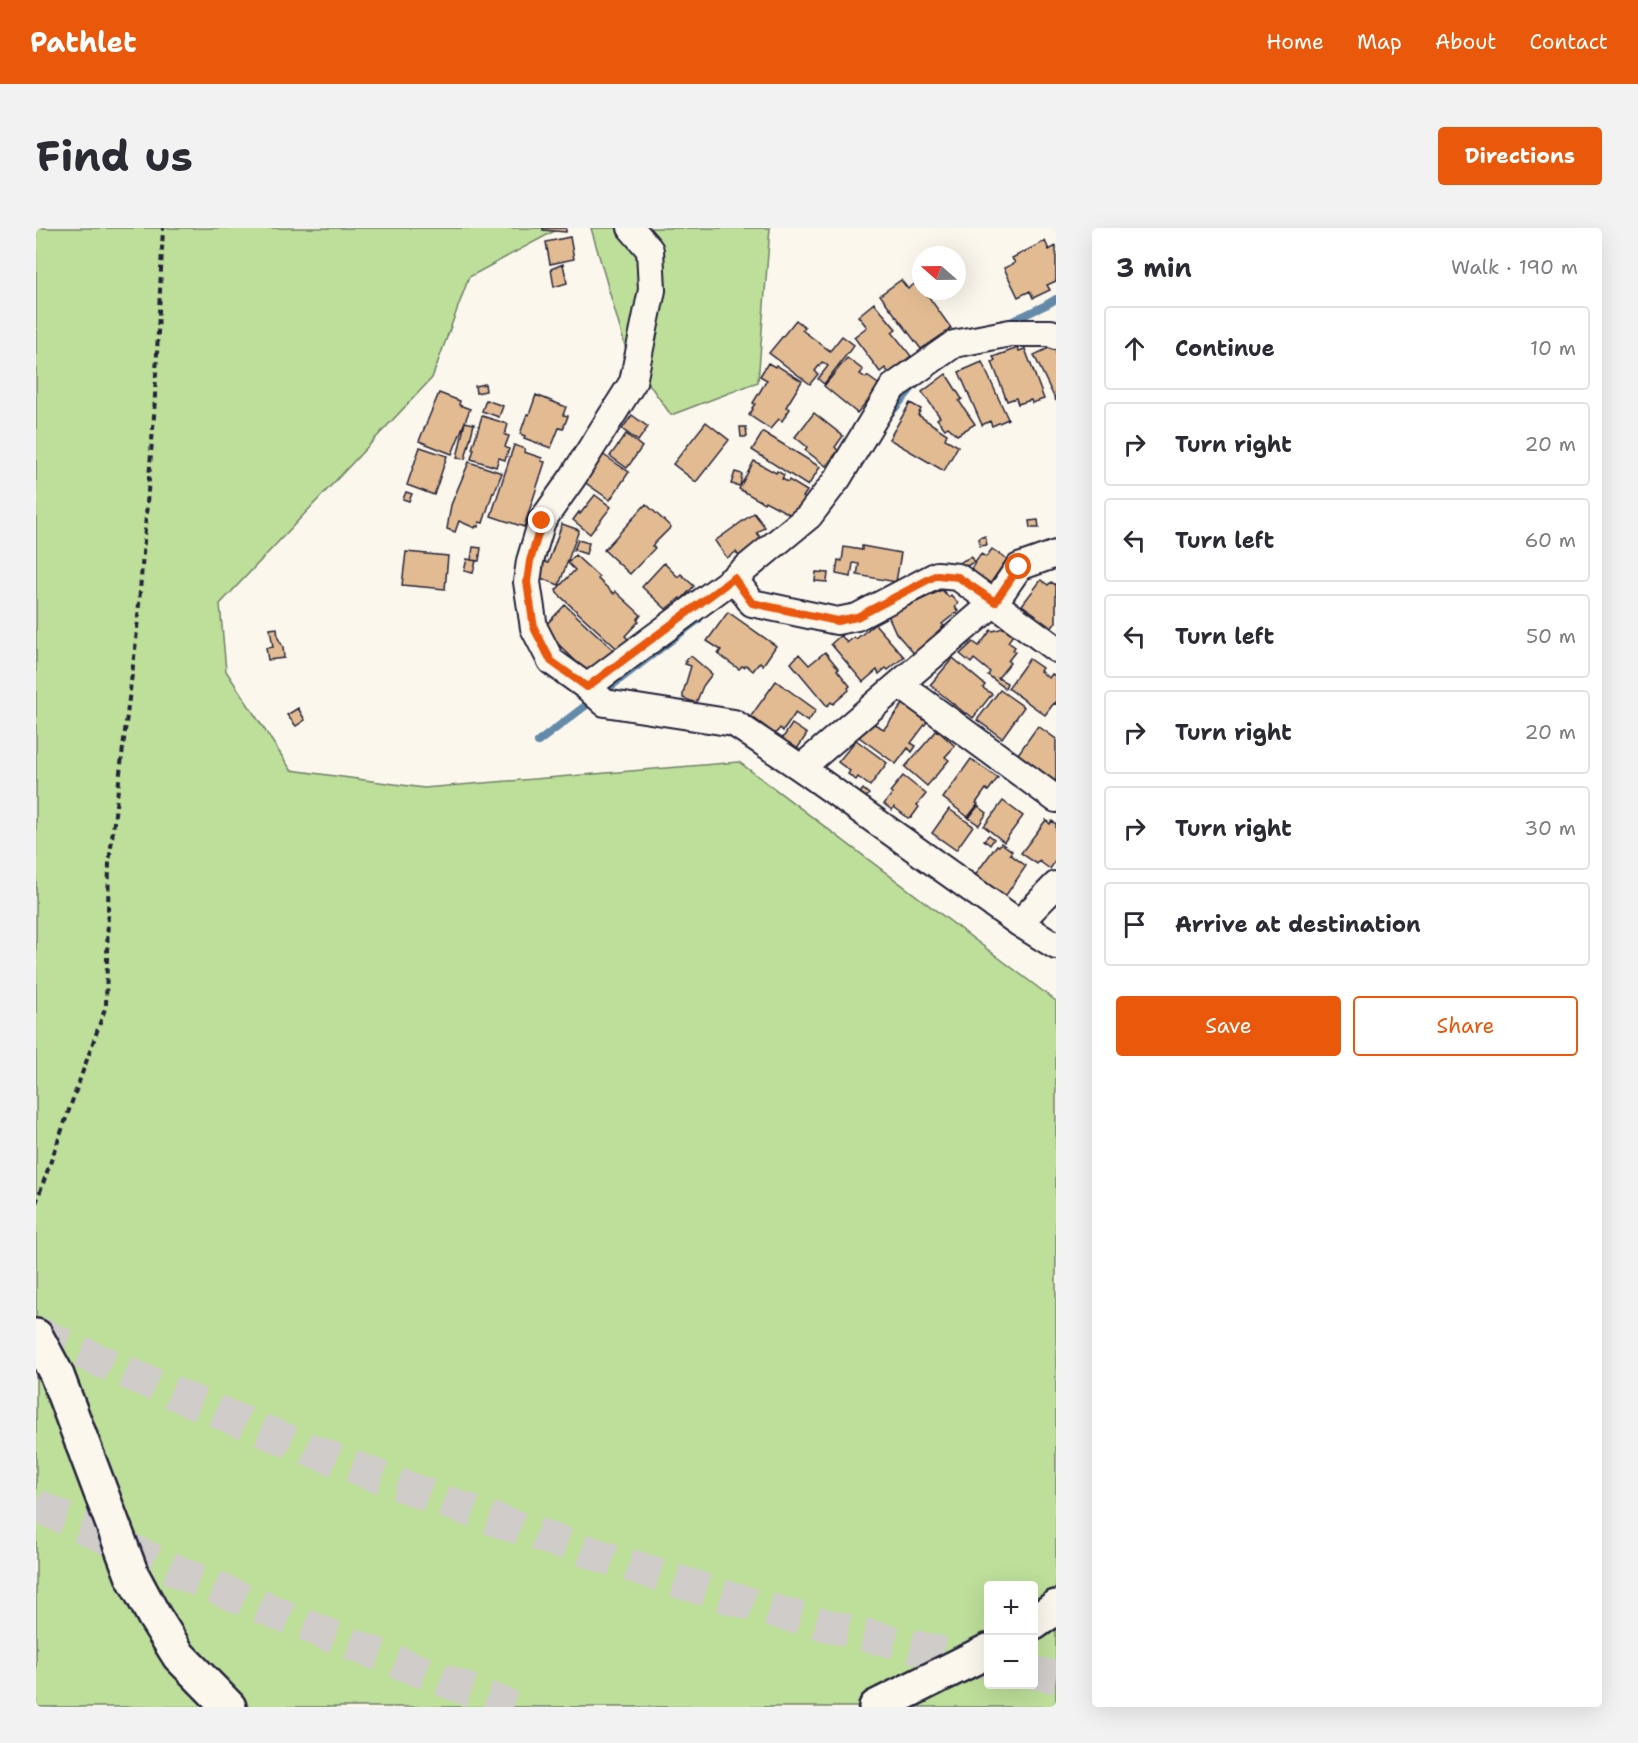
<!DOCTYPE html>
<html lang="en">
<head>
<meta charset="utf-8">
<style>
  :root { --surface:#fff; --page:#f2f2f3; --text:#2b2b33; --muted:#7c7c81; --line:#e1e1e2; --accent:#ea580c }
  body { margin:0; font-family:"Shantell Sans",sans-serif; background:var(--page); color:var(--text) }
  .controls { position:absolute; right:18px; bottom:18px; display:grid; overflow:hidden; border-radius:6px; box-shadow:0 6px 24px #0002 }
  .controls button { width:54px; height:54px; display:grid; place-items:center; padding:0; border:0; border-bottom:2px solid var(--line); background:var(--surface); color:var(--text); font:30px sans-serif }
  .compass { position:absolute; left:876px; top:18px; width:54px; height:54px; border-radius:50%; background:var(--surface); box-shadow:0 6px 24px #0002; rotate:290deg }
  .stop { position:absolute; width:18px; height:18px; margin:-14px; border:4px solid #ea580c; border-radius:50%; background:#fff }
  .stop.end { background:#ea580c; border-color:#fff; box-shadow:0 2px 6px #0008 }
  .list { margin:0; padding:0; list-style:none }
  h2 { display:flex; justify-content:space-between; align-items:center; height:78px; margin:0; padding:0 24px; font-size:26px }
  h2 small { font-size:20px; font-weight:400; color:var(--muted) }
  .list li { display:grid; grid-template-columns:39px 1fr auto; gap:18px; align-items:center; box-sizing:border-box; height:84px; margin:0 12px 12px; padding:0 12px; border:2px solid var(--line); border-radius:6px }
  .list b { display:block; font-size:22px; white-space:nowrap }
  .list em { font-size:20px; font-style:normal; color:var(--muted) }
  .actions { display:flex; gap:12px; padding:18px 24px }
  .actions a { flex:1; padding:14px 0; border:2px solid var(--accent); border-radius:6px; text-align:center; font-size:21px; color:var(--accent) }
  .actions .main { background:var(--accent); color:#fff }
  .icon { flex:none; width:33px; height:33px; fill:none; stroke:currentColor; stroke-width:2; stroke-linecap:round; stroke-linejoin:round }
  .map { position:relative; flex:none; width:1020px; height:1479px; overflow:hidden; border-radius:6px }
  header { display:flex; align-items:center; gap:36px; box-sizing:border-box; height:84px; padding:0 30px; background:var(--accent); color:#fff }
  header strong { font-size:28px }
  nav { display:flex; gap:33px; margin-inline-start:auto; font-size:21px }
  .intro { display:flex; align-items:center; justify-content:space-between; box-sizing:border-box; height:144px; padding:0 36px }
  h1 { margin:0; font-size:42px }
  .button { padding:15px 27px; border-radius:6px; background:var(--accent); color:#fff; font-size:21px; font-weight:700 }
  main { display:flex; gap:36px; padding:0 36px }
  aside { flex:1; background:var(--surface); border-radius:6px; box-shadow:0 6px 24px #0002 }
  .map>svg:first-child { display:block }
  .green { fill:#bddf99; stroke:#70806a; stroke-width:1.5; fill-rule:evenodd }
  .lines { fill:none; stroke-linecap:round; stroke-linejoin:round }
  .stream { stroke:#638aa8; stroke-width:8 }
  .building { fill:#e2bb92; stroke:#22223b; stroke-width:1.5 }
  .highway-tunnel { stroke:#d0ccc9; stroke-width:33; stroke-dasharray:33 16; stroke-linecap:butt }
  .street-casing { stroke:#22223b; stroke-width:30 }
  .secondary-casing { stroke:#22223b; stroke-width:38 }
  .path { stroke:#22223b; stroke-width:4; stroke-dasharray:6 4.5; stroke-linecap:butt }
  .street { stroke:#fbf7ec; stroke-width:26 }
  .secondary { stroke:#fbf7ec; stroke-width:33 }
  .route { stroke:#ea580c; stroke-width:8 }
</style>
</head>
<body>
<header>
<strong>Pathlet</strong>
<nav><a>Home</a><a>Map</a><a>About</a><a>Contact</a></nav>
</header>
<div class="intro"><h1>Find us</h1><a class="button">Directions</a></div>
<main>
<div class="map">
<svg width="1020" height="1479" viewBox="0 0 1020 1479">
  <rect width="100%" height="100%" fill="#fbf7ec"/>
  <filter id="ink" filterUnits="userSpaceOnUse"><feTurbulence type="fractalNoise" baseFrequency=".0167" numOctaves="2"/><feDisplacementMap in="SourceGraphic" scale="12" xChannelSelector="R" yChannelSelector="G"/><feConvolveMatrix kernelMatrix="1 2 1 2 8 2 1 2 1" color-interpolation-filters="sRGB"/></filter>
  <g filter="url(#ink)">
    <path class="green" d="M0,0H524L433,49L396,150L184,376L190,443L255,542L388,560L703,534L1020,773V1479H0ZM952,1358H998V1456H952Z
      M555,0H734L722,154L635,187L591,125Z"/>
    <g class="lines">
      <path class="stream" d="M970,96L1010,77L1020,71
        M855,185L876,160L881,156
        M502,514L663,391"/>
    </g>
    <path class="building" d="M507,0H530V4L507,2Z
      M534,9L538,31L514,36L510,14Z
      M1009,13L1013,22L1020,18V53L1011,57L1014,62L997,70L994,63L982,69L968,40L979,35L976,30Z
      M527,36L531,55L518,59L515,41Z
      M865,52L872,61L881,54L885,60V63L890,65L915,100L912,102L913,105L907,109L906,107L885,121L844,67Z
      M838,75L860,101L856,104L875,128L853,145L849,140L844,144L818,109L831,99L822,88Z
      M760,92L769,99L766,102L794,123L806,108L818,117L788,156L782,151L792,138L786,134L779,143L782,146L774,156L733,125Z
      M1017,118L1018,122L1020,121V173L998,127Z
      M982,120L983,123L989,121L1008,171L996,175L995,172L982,176L980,170L971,173L956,134L959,132L957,129Z
      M811,130L827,142L824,146L830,150L831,148L849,161L840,176L833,171L821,185L788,158Z
      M946,134L972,191L956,198L954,193L946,197L923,144Z
      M732,135L739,139L740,137L766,153L750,179L754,181L746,193L743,191L734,201L713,187L717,181L716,180L719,176L717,175L731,152L724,148Z
      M910,146L926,171L923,173L939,196L921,207L912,199L909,201L901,191L904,189L886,164Z
      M449,156L450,163L440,165L439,158Z
      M403,165L424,173L423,177L434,181L416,226L383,213Z
      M500,167L530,179L527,187L532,188L527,201L523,200L515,220L488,210L489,208L484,206L491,186L493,187Z
      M450,172L467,178L463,189L446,183Z
      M874,175L885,181L882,187L911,206L909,211L922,218L908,243L853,211Z
      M778,185L807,208L799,219L802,223L790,238L769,222L771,219L759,209Z
      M596,187L612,199L602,213L586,201Z
      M446,188L472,196L469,207L473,208L469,219L473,221L469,232L463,230L460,239L435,231L438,221H436Z
      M429,194L438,196L429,231L421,230Z
      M670,194L693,212L660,254L637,236Z
      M704,199H710L711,209H705Z
      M727,204L784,239L772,258L716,222Z
      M590,206L606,219L591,240L574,228Z
      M478,217L489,221L488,224L506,230L505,233L509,234L488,299L455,288Z
      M384,219L411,228L398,267L371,257Z
      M566,226L593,244L574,272L547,253Z
      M718,233L740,245L741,243L748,247L746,251L752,254L753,252L771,263L767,269L770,270L759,289L729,273L728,275L703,261Z
      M433,234L466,245L458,265L457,264L447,295L443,294L442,299L440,298L439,300L423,293L419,304L411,301L415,277Z
      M699,244L706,246L704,258L695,256Z
      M370,264L376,266L373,273L367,271Z
      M559,267L575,279L554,306L537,292L543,284L544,286Z
      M610,276L635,299L616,318L619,320L594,346L568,322Z
      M718,285L729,299L721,305L729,316L706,332L700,324L691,330L679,313Z
      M1002,292L1003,300H994L993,293Z
      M526,296L543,302L523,357L502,349L507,333L512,335Z
      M949,308L951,317L944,318L943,310Z
      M542,312L553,315L550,326L538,322Z
      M826,318L865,325L860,354L821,347L823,336L817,335L815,349L800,346L802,332L806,333L808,319L826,322Z
      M437,319L445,320L443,333L435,332Z
      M956,321L971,331L952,359L932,345L945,326L950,329Z
      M370,324L412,328L409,361L366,357Z
      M539,327L563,349L562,351L578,366L579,363L605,387L601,392L603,393L589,408L600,419L589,428L521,365L520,362L539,342L532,335Z
      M935,329L938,334L927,340L924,334Z
      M431,331L440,333L437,345L428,343Z
      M628,335L642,349L645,346L658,358L645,372L644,370L630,381L606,359Z
      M780,344L792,345L791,354L779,353Z
      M1005,352L1012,357L1015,354L1020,357V394L1012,405L995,393L1000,387L986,377Z
      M906,362L913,369L915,367L922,375L919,379L922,383L906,396L908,398L900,405L904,411L881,429L860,405L852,387Z
      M529,377L584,428L556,449L516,410L517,409L507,400Z
      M692,384L740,418L727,437L724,434L717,443L710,437L708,439L706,438L703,441L682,426L685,422L671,413Z
      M839,396L868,429L852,442L850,440L843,446L841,442L827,454L795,416L805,407L811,415L818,409L820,411Z
      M970,399L978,405L972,414L979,419L977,422L979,424L972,433L974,435L962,450L971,455L969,460L952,447L954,444L938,431L935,435L924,426L937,414L943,418L955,402L957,403Z
      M241,400L242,410L247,419L248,430L232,432L230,420L237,419L234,401Z
      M789,424L803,441L801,442L814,458L812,460L813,462L797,476L795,474L791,478L755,435L763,426L773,437Z
      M655,428L676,446L667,458L660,475L647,470V465L655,438L649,436L651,434L649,433Z
      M917,430L949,457L947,460L956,466L937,490L931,485L930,486L894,457Z
      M993,431L1006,440L1004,443L1013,450L1016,446L1020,448V476L1018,475L1009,487L972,460Z
      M740,453L780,482L772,494L759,485V486L747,503L744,500L739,506L715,488Z
      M964,462L988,479L966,510L941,492Z
      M867,476L891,494L875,515L880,518L876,524L872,520L860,536L823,509L838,496L848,501Z
      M262,480L269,492L260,498L251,487Z
      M756,496L771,506L761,521L746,511Z
      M1002,498L1020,511V554L1018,558L1001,545L1004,542L982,526Z
      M901,502L919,518L909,529L913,532L891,558L869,539Z
      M820,512L851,535L834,558L822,549L820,552L812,546L814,543L802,534Z
      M935,531L962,550L952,563L950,561L940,575L942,576L932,589L907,570Z
      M867,548L890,566L881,577L883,579L875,590H872L858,579L856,582L848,576L856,566L854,564Z
      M827,561L833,566L830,569L824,565Z
      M967,573L987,588L968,614L948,598Z
      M942,578L951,585L943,597L933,590Z
      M913,581L937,598L920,622L896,605Z
      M1010,592L1014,596L1016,593L1020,596V632L1014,641L1003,633L1001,636L985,625Z
      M953,607L958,611L954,617L948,612Z
      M965,615L976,623L974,626L990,638L968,670L936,651L961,617L963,618Z"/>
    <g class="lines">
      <path class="highway-tunnel" d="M0,1104C197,1194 398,1275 605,1341C674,1364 743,1386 814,1403C860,1415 906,1425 952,1435
        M0,1277L145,1345L305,1412L476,1479
        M998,1445L1020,1449"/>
      <g class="street-casing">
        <path id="street" d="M595,0L614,22L616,62L597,154L537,249L506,293L494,333L491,354L498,400L515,433L551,459L569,475L698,495L765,540L983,695L1020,718
          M698,350L716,375L801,393L821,389L901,347L922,349L1020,421
          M863,456L1020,571
          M551,459L698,350L773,288L802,250L857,159L918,116L974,105H1015L1020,108
          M765,540L959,374L983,339L1020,326
          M983,695L1020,657"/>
      </g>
      <g class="secondary-casing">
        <path id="secondary" d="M0,1108L20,1145L96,1347L118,1388L143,1428L193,1479
          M998,1395L1020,1379
          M840,1479L952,1423"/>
      </g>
      <path class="path" d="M0,975L70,778L73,635L100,413L118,188L127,0"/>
      <use href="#street" class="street"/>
      <use href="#secondary" class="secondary"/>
    </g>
  </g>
  <g class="lines" filter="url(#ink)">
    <path class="route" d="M506,293L494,333L491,354L498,400L515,433L551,459L698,350L716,375L801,393L821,389L901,347L922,349L959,374L983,339"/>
  </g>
</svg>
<div class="controls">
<button>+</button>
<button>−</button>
</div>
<svg class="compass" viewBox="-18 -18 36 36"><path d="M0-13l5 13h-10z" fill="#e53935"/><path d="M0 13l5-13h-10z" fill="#7c7c81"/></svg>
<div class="stop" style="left:983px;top:339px"></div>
<div class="stop end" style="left:506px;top:293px"></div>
</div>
<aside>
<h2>3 min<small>Walk · 190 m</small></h2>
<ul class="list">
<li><svg class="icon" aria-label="ahead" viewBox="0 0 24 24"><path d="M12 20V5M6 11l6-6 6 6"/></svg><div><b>Continue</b></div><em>10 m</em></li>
<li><svg class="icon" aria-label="right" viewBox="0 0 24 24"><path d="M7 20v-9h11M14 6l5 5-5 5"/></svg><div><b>Turn right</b></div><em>20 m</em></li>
<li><svg class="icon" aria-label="left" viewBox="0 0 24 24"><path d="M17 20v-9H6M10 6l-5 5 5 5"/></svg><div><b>Turn left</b></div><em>60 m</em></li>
<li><svg class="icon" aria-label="left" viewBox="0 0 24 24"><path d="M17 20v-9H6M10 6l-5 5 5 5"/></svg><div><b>Turn left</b></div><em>50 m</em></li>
<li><svg class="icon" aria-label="right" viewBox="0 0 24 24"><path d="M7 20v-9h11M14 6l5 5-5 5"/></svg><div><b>Turn right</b></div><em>20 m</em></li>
<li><svg class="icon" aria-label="right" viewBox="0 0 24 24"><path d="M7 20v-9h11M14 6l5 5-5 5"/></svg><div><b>Turn right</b></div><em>30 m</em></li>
<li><svg class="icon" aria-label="arrive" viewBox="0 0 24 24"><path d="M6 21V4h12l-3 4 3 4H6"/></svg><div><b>Arrive at destination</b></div></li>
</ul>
<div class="actions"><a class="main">Save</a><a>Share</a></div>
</aside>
</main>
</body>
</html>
